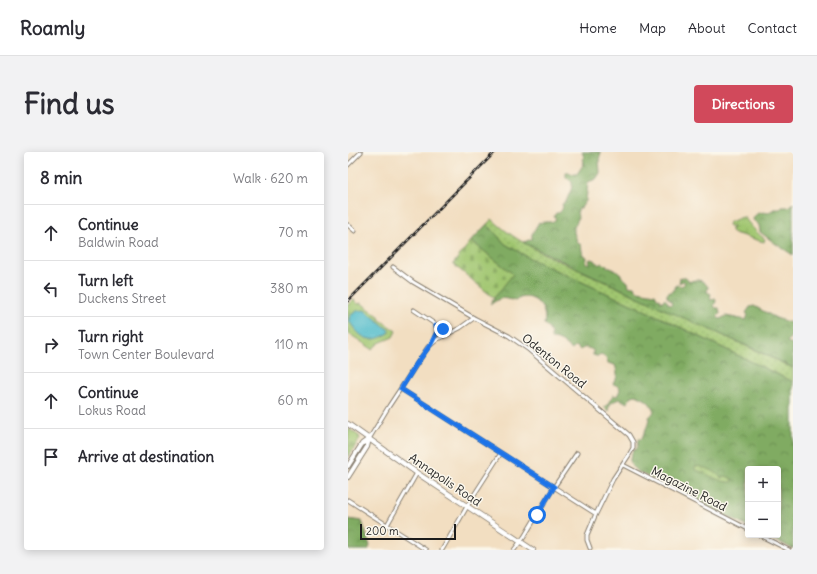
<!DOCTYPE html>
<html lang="en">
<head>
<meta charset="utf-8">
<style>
  :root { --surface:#fff; --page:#f2f2f3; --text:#2b2b33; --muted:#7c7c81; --line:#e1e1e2; --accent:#d1495b }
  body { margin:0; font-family:Delius,sans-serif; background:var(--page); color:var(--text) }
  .controls { position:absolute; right:12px; bottom:12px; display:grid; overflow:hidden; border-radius:4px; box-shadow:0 2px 10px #0003 }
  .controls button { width:36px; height:36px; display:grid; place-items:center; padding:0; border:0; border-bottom:1px solid var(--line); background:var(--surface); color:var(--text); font:20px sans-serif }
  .scale { position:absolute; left:12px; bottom:10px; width:96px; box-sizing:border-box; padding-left:4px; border:2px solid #1c1c1c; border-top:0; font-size:11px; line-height:14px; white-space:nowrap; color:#1c1c1c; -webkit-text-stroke:3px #fbf7ec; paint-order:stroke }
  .stop { position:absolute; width:12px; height:12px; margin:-9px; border:3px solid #1a73e8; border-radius:50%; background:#fff }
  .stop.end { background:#1a73e8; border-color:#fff; box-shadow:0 1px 4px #0008 }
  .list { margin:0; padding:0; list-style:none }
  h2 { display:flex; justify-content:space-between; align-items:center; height:52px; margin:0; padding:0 16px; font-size:17px }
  h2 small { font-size:13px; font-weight:400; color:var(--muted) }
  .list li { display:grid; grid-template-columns:26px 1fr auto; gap:12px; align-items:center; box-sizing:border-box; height:56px; padding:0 16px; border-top:1px solid var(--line) }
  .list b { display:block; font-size:15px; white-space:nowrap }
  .list p { margin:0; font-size:13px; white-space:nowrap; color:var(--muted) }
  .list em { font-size:13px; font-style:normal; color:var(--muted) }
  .icon { flex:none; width:22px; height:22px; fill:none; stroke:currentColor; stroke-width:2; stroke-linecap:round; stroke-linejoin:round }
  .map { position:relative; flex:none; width:445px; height:398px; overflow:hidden; border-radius:4px }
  header { display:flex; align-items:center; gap:24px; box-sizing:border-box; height:56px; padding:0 20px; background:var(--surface); border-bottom:1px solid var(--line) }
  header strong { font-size:19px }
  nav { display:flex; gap:22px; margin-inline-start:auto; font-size:14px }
  .intro { display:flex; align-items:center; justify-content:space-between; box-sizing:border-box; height:96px; padding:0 24px }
  h1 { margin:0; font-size:28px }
  .button { padding:10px 18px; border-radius:4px; background:var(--accent); color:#fff; font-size:14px; font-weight:700 }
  main { display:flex; gap:24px; padding:0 24px }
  aside { flex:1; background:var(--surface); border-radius:4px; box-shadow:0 2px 10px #0003 }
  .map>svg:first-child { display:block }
  .grass { fill:url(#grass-dots); stroke:#5e7146 }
  .forest { fill:url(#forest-crowns); stroke:#4e643f }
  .wetland { fill:url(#wetland-marsh); stroke:#5e7146 }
  .cemetery { fill:url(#cemetery-stones); stroke:#5e7146 }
  .park { fill:#a0c670; stroke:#5e7146 }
  .water { fill:#4fbbcb; stroke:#366c74 }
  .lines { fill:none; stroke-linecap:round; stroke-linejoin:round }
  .minor-casing { stroke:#877d6e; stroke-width:5 }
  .tertiary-casing { stroke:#877d6e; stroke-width:6 }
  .secondary-casing { stroke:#877d6e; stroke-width:6 }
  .minor { stroke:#fff; stroke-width:3 }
  .tertiary { stroke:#fff; stroke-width:4 }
  .secondary { stroke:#fff; stroke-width:4.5 }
  .rail-casing { stroke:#1c1c1c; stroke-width:2.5 }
  .rail { stroke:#fbf7ec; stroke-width:1; stroke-dasharray:3; stroke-linecap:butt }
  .route { stroke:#1a73e8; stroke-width:5 }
  .labels { text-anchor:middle; stroke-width:3; stroke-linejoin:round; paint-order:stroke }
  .street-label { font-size:12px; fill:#1c1c1c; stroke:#fbf7ec }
</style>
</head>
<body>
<header>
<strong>Roamly</strong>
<nav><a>Home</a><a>Map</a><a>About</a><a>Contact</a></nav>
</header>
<div class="intro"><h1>Find us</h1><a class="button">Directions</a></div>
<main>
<aside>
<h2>8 min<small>Walk · 620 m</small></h2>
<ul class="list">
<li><svg class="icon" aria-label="ahead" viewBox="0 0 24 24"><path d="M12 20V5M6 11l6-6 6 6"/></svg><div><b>Continue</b><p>Baldwin Road</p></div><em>70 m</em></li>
<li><svg class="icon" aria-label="left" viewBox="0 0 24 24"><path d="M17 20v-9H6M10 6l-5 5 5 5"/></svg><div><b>Turn left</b><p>Duckens Street</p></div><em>380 m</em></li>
<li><svg class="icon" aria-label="right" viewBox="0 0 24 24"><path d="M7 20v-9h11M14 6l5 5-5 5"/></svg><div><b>Turn right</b><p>Town Center Boulevard</p></div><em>110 m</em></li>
<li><svg class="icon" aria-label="ahead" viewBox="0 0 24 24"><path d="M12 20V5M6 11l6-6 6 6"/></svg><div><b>Continue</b><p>Lokus Road</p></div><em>60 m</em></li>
<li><svg class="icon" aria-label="arrive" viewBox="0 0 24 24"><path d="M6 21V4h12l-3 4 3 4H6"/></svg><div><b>Arrive at destination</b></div></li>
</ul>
</aside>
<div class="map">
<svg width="445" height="398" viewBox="0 0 445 398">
  <defs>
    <pattern id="grass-dots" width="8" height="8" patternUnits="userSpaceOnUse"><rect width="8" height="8" fill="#a0c670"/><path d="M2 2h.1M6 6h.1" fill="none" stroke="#89aa60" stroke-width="1.8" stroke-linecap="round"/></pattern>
    <pattern id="forest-crowns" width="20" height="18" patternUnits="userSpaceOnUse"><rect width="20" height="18" fill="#80ab62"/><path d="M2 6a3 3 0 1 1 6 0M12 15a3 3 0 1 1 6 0" fill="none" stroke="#688a50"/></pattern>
    <pattern id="wetland-marsh" width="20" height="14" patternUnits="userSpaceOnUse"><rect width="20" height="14" fill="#a0c670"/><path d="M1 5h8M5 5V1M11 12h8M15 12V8" fill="none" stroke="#89aa60"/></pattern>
    <pattern id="cemetery-stones" width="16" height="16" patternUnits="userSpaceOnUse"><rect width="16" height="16" fill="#a0c670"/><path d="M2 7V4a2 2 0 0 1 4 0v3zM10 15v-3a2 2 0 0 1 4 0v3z" fill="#89aa60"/></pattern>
  </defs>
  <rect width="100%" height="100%" fill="#fbf7ec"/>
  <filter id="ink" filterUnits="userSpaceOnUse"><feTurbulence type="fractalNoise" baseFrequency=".025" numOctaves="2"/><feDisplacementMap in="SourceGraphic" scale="8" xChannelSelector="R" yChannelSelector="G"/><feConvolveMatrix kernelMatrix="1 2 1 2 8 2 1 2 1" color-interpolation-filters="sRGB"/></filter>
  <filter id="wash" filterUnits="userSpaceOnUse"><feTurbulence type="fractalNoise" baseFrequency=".012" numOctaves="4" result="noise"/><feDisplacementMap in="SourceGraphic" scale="16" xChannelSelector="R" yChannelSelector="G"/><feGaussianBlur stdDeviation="0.9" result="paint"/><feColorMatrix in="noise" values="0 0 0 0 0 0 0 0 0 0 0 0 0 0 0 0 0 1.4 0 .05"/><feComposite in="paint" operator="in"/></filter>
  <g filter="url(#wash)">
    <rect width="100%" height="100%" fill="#f2dec1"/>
    <path class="grass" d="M144,67C173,95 213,109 249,126C314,156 380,185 445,216V230L307,163L185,108L157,92L139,72Z"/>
    <path class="forest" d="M234,0H253L251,7L252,21L248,27L240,30L238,49L232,57L231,56L229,61C231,65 229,71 226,75V81L230,91L233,93L234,99L236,104L239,105L238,111L241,112L242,111L241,109L242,107L247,108L251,113L253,111L259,113L258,114L259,115L268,118L273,122V124L280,130L281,134L283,135L286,134L288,136V138L290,139L307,142L308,143V145L313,148L312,150H313L315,149L316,147L319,149L320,152L323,153L324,151L319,145V142L326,138L328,133H330L334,134L336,132L337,130L335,129L331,131L332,126C337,125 339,126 341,130C348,126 356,128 360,135L359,140L363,142L362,145L364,148H365L366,146H367L368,149L366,154L368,156H371L372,162L369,165L372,167L378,164L398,168L400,163L398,161L402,155L406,154L428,166L443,171L445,173L442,177L445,182L439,190L445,192V216L406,197L318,158L176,91V90L184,87V82L191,70L193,71L194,70H204L208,67L206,64L208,61C213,61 213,59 215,55L214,52L218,50C220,43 225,37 224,30L218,25V21C222,20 225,23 229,22L235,13L236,9L235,7L236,5Z
      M445,51V103L428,92L412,80L411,73L405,68C406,61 414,59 420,61L424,58L426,59V57H432L434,55H440Z
      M139,72L157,92L185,108L307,163L445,230V397L417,383H430V317H400V375L306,327C298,324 281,318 282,307C283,304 284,301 285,298H287L289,295L290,287H293L294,286L300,272L301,265L305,261L306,259C301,248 298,248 288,243L284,244L279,251L272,247C265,249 261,251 260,259L256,255L259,253L265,243L269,244L272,238L271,234L265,232V231C271,226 269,219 267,213L260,211C259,206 257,205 253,203C250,205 248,204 245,203V198C240,196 237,194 232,198L228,194L224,198C217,192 212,187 203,187C204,180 201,177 196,172C201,155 182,137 167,149C154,145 153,145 142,153L149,141L165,122L123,89Z
      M0,367L14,369L22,394L20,398H0Z"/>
    <path class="wetland" d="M395,65L397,66C400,71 412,84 417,87L416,90L386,81L383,79V75L385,77V74H383L382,75H381V73H380L381,70C386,69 390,66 395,65Z
      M349,314C358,316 367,318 373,326H375L378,324L383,326L385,329L384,330C375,332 357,321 348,318L346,316Z"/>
    <path class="cemetery" d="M123,89L165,122L146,146L105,112Z
      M0,276L11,284L12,287L0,305Z"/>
    <path class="park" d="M5,147L10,152L13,151L32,165L31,167L48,179L45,185L31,191L24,197L0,181V153Z"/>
    <path class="water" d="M16,158C25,164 32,171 41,178V181C36,184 28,188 22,187C13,186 5,176 1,168L3,163L9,159Z"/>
  </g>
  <g filter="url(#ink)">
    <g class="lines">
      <g class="minor-casing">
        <path id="minor" d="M0,13L13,0
          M0,73L7,79
          M45,115L65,130L126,166L161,184L181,198L281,283L285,290V296L281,303L265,327L247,364L239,383V388L242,396
          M66,158L87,172L88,173L93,186
          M88,173L102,181
          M84,191L90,178
          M53,237L248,362
          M21,287L41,254L80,195L90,187L112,176L126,166
          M275,313L400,377
          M0,348L78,398
          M39,373L69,321
          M411,383L441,398
          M94,398L124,346L153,301
          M166,398L176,385L206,335L229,301"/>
      </g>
      <g class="tertiary-casing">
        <path id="tertiary" d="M0,314L14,292L21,287
          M0,325L19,295L21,287"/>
      </g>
      <g class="secondary-casing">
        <path id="secondary" d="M0,272L69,321L185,398"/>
      </g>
      <use href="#minor" class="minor"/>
      <use href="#tertiary" class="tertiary"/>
      <use href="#secondary" class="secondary"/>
      <g class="rail-casing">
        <path id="rail" d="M0,149L147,0"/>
      </g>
      <use href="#rail" class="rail"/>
    </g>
  </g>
  <g class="lines" filter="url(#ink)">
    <path class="route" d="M95,177L88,174L90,178L83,192L69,211L53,237L206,335L189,363"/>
  </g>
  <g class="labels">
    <g class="street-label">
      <text transform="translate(206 209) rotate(39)" y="4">Odenton Road</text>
      <text transform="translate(97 328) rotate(34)" y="4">Annapolis Road</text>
      <text transform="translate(341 337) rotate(27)" y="4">Magazine Road</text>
    </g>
  </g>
</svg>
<div class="controls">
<button>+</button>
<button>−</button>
</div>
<div class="scale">200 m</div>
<div class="stop" style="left:189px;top:363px"></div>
<div class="stop end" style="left:95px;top:177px"></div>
</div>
</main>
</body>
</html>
